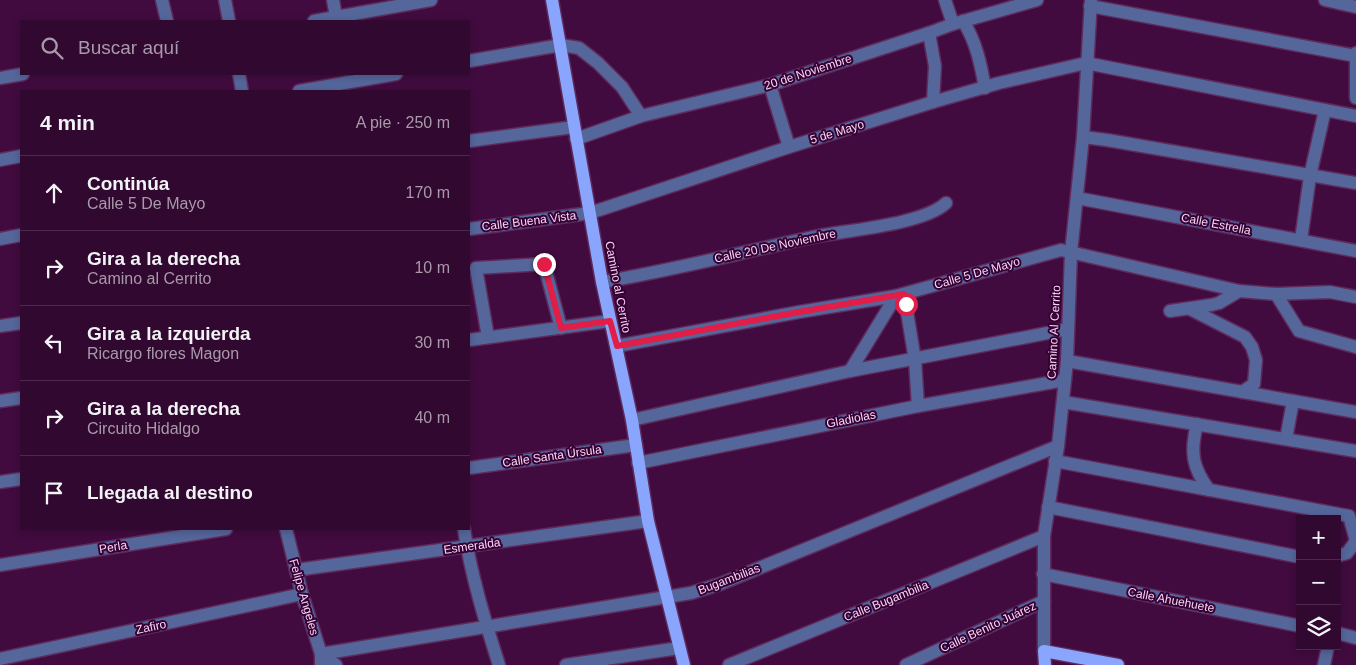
<!DOCTYPE html>
<html lang="es">
<meta charset="utf-8">
<style>
:root{--surface:#31082f;--page:#391137;--text:#f1f3f6;--muted:#a89aaa;--line:#4c294b}
body{margin:0;font-family:Arial,sans-serif;background:var(--page);color:var(--text)}
.controls{position:absolute;right:15px;bottom:15px;display:grid;overflow:hidden;border-radius:0px;box-shadow:0 2px 8px #0003}
.controls button{width:45px;height:45px;display:grid;place-items:center;padding:0;border:0;border-bottom:1px solid var(--line);background:var(--surface);color:var(--text);font:25px sans-serif}
.stop{position:absolute;width:15px;height:15px;margin:-11px;border:4px solid #e11d48;border-radius:50%;background:#fff}
.stop.end{background:#e11d48;border-color:#fff;box-shadow:0 1px 5px #0008}
.list{margin:0;padding:0;list-style:none}
h2{display:flex;justify-content:space-between;align-items:center;height:65px;margin:0;padding:0 20px;font-size:21px}
h2 small{font-size:16px;font-weight:400;color:var(--muted)}
.list li{display:grid;grid-template-columns:32px 1fr auto;gap:15px;align-items:center;box-sizing:border-box;height:75px;padding:0 20px;border-top:1px solid var(--line)}
.list b{display:block;font-size:19px;white-space:nowrap}
.list p{margin:0;font-size:16px;white-space:nowrap;color:var(--muted)}
.list em{font-size:16px;font-style:normal;color:var(--muted)}
.icon{flex:none;width:28px;height:28px;fill:none;stroke:currentColor;stroke-width:2;stroke-linecap:round;stroke-linejoin:round}
.map{position:relative;flex:none;width:1356px;height:665px;overflow:hidden}
.search{position:absolute;background:var(--surface);box-shadow:0 2px 8px #0003;left:20px;top:20px;width:450px;height:55px;display:flex;align-items:center;gap:12px;box-sizing:border-box;padding:0 18px;border-radius:0px;color:var(--muted);font-size:19px}
.panel{position:absolute;background:var(--surface);box-shadow:0 2px 8px #0003;left:20px;top:90px;width:450px;height:440px;border-radius:0px}
.map>svg:first-child{display:block}
.lines{fill:none;stroke-linecap:round;stroke-linejoin:round}
.minor-casing{stroke:#5e2b5c;stroke-width:15}
.major-casing{stroke:#5e2b5c;stroke-width:15}
.minor{stroke:#55669b;stroke-width:12}
.major{stroke:#8aa5fd;stroke-width:12}
.route{stroke:#e11d48;stroke-width:6}
.labels{text-anchor:middle;stroke-width:4;stroke-linejoin:round;paint-order:stroke}
.street-label{font-size:12px;fill:#f7d6f3;stroke:#360034}
</style>
<div class="map">
<svg width="1356" height="665" viewBox="0 0 1356 665">
<rect width="100%" height="100%" fill="#410b3f"/>
<g class="lines">
<defs>
<g id="minor">
<path d="M162,0L167,21"/>
<path d="M225,0L229,21"/>
<path d="M333,0L336,17"/>
<path d="M945,0L953,24"/>
<path d="M1325,0L1356,7"/>
<path d="M1090,6L1356,56"/>
<path d="M314,21L431,0"/>
<path d="M963,21C976,41 981,65 985,88"/>
<path d="M929,33L935,66L933,102"/>
<path d="M1356,53V98"/>
<path d="M469,61L561,45L579,48L598,63L622,87L641,116"/>
<path d="M239,74L242,91"/>
<path d="M0,78L23,74"/>
<path d="M770,85L789,147"/>
<path d="M299,91L396,74"/>
<path d="M1083,137L1107,140L1356,183"/>
<path d="M576,139L641,116L770,85L929,33L953,24L1037,0"/>
<path d="M469,141L574,127"/>
<path d="M0,160L21,156"/>
<path d="M1077,198L1356,251"/>
<path d="M469,229L590,213L789,147L933,102L999,83L1086,63L1356,116"/>
<path d="M0,239L21,235"/>
<path d="M1301,240L1310,176L1325,110"/>
<path d="M602,282C675,270 746,251 818,236C850,230 924,224 946,203"/>
<path d="M904,294L915,360L918,406"/>
<path d="M1276,294L1299,331L1356,347"/>
<path d="M1190,309L1245,337L1252,347L1256,360L1254,384L1242,392"/>
<path d="M1170,311L1211,305L1219,303L1239,291"/>
<path d="M0,326L21,323"/>
<path d="M488,337L476,268L544,264L561,328"/>
<path d="M469,340L610,321"/>
<path d="M617,346L799,312L896,296L1061,250L1239,291L1276,294L1330,292L1356,297"/>
<path d="M1067,361L1356,412"/>
<path d="M850,371L896,296"/>
<path d="M0,401L21,398"/>
<path d="M1063,402L1356,451"/>
<path d="M632,420L850,371L1068,329"/>
<path d="M1197,424C1190,452 1192,467 1209,490"/>
<path d="M1286,439L1293,401"/>
<path d="M1055,461L1349,516L1356,541"/>
<path d="M638,463L918,406L1065,380"/>
<path d="M469,468L636,445"/>
<path d="M0,482L21,479"/>
<path d="M1048,507L1300,557"/>
<path d="M286,529L302,594L321,654V665"/>
<path d="M464,529C471,575 485,621 499,665"/>
<path d="M1337,556L1347,553L1356,541"/>
<path d="M0,565L226,529"/>
<path d="M296,570L648,521"/>
<path d="M1043,574L1300,626"/>
<path d="M1337,633L1356,638"/>
<path d="M1044,651V536L1058,446L1067,361L1071,253L1083,137L1091,0"/>
<path d="M321,654L691,593L720,584L1058,446"/>
<path d="M321,654L336,665"/>
<path d="M0,659L302,594"/>
<path d="M566,665L679,648"/>
<path d="M729,665L1044,536"/>
<path d="M906,665L1044,601"/>
<path d="M1324,665L1328,646"/>
</g>
<g id="major">
<path d="M552,0L602,282L632,420L648,521L684,665"/>
<path d="M1045,665L1044,651L1118,665"/>
</g>
</defs>
<!-- minor casing -->
<use href="#minor" class="minor-casing"/>
<!-- major casing -->
<use href="#major" class="major-casing"/>
<!-- minor -->
<use href="#minor" class="minor"/>
<!-- major -->
<use href="#major" class="major"/>
</g>
<g class="lines">
<!-- route -->
<path class="route" d="M544,264L561,328L610,321L617,346L799,312L904,294L906,304"/>
</g>
<g class="labels">
<!-- street labels -->
<g class="street-label">
<text transform="translate(808 72) rotate(-18)" y="4">20 de Noviembre</text>
<text transform="translate(837 132) rotate(-17)" y="4">5 de Mayo</text>
<text transform="translate(529 221) rotate(-7)" y="4">Calle Buena Vista</text>
<text transform="translate(1216 224) rotate(11)" y="4">Calle Estrella</text>
<text transform="translate(775 246) rotate(-12)" y="4">Calle 20 De Noviembre</text>
<text transform="translate(977 273) rotate(-16)" y="4">Calle 5 De Mayo</text>
<text transform="translate(618 287) rotate(79)" y="4">Camino al Cerrito</text>
<text transform="translate(1054 332) rotate(-87)" y="4">Camino Al Cerrito</text>
<text transform="translate(851 419) rotate(-11)" y="4">Gladiolas</text>
<text transform="translate(552 456) rotate(-8)" y="4">Calle Santa Úrsula</text>
<text transform="translate(472 546) rotate(-8)" y="4">Esmeralda</text>
<text transform="translate(113 547) rotate(-9)" y="4">Perla</text>
<text transform="translate(729 579) rotate(-21)" y="4">Bugambilias</text>
<text transform="translate(304 597) rotate(74)" y="4">Felipe Angeles</text>
<text transform="translate(1171 600) rotate(11)" y="4">Calle Ahuehuete</text>
<text transform="translate(886 601) rotate(-22)" y="4">Calle Bugambilia</text>
<text transform="translate(151 627) rotate(-12)" y="4">Zafiro</text>
<text transform="translate(988 627) rotate(-25)" y="4">Calle Benito Juárez</text>
</g>
</g>
</svg>
<div class="controls">
<button>+</button>
<button>−</button>
<button><svg class="icon" aria-label="layers" viewBox="0 0 24 24"><path d="M12 4l9 5-9 5-9-5zM3 14l9 5 9-5"/></svg></button>
</div>
<div class="stop" style="left:906px;top:304px"></div>
<div class="stop end" style="left:544px;top:264px"></div>
<div class="search"><svg class="icon" aria-label="search" viewBox="0 0 24 24"><circle cx="10" cy="10" r="6"/><path d="M15 15l6 6"/></svg>Buscar aquí</div>
<section class="panel">
<h2>4 min<small>A pie · 250 m</small></h2>
<ul class="list">
<li><svg class="icon" aria-label="ahead" viewBox="0 0 24 24"><path d="M12 20V5M6 11l6-6 6 6"/></svg><div><b>Continúa</b><p>Calle 5 De Mayo</p></div><em>170 m</em></li>
<li><svg class="icon" aria-label="right" viewBox="0 0 24 24"><path d="M7 20v-9h11M14 6l5 5-5 5"/></svg><div><b>Gira a la derecha</b><p>Camino al Cerrito</p></div><em>10 m</em></li>
<li><svg class="icon" aria-label="left" viewBox="0 0 24 24"><path d="M17 20v-9H6M10 6l-5 5 5 5"/></svg><div><b>Gira a la izquierda</b><p>Ricargo flores Magon</p></div><em>30 m</em></li>
<li><svg class="icon" aria-label="right" viewBox="0 0 24 24"><path d="M7 20v-9h11M14 6l5 5-5 5"/></svg><div><b>Gira a la derecha</b><p>Circuito Hidalgo</p></div><em>40 m</em></li>
<li><svg class="icon" aria-label="arrive" viewBox="0 0 24 24"><path d="M6 21V4h12l-3 4 3 4H6"/></svg><div><b>Llegada al destino</b></div></li>
</ul>
</section>
</div>
